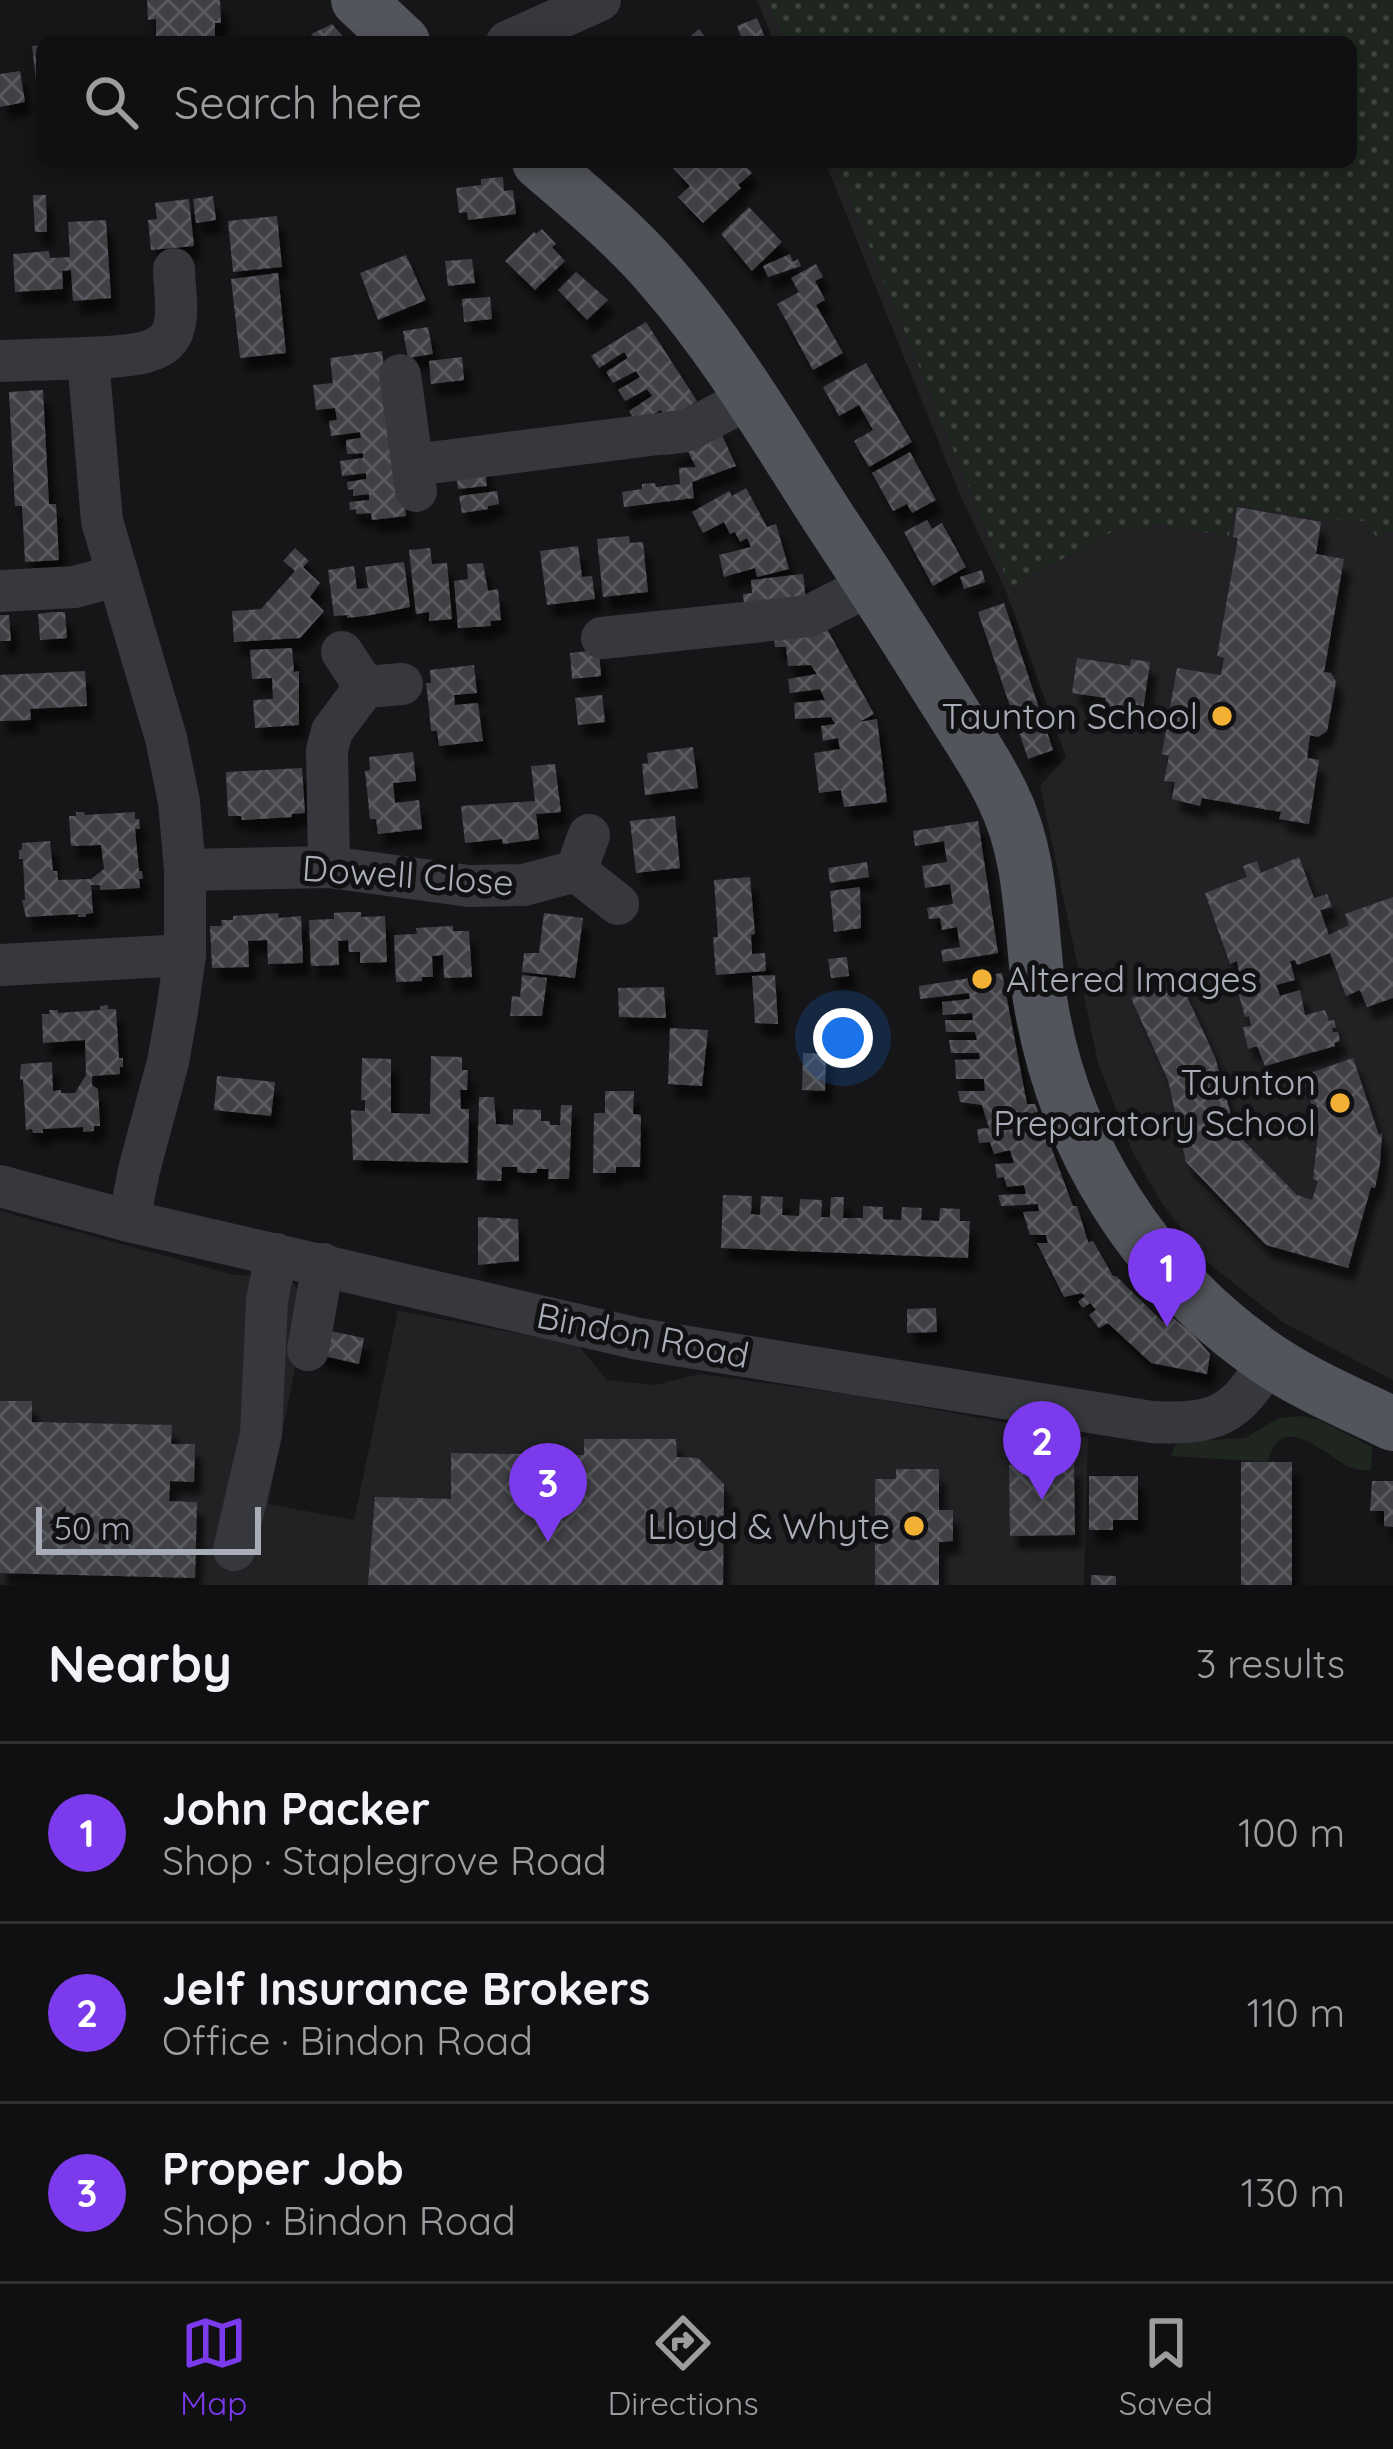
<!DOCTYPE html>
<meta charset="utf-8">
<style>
:root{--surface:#101012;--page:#1e1e20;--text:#f1f3f6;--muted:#9c9d9f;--line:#303032;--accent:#7c3aed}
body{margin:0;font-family:Quicksand,sans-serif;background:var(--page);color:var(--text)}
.scale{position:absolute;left:36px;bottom:30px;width:225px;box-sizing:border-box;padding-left:12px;border:6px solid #a8adb8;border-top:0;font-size:33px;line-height:42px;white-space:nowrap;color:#a8adb8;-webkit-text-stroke:9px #111113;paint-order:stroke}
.you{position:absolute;left:843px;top:1038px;width:42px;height:42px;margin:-30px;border:9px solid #fff;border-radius:50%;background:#1a73e8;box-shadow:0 0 0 18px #1a73e833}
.badge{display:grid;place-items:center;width:78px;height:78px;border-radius:50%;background:var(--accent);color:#fff;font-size:39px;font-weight:700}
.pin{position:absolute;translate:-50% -99px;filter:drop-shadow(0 3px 6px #0008)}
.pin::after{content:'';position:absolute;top:63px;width:42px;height:36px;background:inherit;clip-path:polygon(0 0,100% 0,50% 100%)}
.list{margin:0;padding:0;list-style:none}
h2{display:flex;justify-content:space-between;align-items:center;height:156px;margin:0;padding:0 48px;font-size:51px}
h2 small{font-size:39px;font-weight:400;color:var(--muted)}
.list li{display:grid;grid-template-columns:78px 1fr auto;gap:36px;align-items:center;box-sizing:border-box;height:180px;padding:0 48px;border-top:3px solid var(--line)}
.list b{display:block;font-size:45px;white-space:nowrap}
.list p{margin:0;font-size:39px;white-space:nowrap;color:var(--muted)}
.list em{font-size:39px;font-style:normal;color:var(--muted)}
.icon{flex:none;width:66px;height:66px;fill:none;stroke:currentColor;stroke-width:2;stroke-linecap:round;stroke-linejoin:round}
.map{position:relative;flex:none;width:1393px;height:1585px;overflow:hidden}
.search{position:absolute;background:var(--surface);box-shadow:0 6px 18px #0003;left:36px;right:36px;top:36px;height:132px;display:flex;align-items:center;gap:30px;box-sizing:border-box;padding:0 42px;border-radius:18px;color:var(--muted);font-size:45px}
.sheet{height:696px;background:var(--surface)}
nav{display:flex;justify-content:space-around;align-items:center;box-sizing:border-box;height:168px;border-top:3px solid var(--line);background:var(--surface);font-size:33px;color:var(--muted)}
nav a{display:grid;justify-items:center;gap:6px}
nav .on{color:var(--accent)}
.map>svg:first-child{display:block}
.built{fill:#222225}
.grass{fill:#1e261f}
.park{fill:url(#park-dots)}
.building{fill:url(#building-cross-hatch);filter:url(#shadow)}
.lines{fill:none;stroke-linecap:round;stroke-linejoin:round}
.minor{stroke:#37383d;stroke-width:42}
.major{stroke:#53555c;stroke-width:54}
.poi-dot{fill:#f2b134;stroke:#111113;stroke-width:4.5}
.labels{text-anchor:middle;stroke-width:10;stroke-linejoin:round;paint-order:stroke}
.poi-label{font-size:36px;fill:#a8adb8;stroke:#111113;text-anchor:end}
.street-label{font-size:36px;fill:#a8adb8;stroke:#111113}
</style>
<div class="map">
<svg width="1393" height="1585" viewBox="0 0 1393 1585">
<defs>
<pattern id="park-dots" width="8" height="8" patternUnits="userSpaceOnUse" patternTransform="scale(3)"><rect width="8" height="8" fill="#1e261f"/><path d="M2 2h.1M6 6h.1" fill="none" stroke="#3c433d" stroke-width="1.8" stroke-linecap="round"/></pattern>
<pattern id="building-cross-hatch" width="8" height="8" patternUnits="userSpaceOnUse" patternTransform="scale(3)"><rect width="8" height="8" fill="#404145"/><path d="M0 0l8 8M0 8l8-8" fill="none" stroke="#595a5e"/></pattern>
<filter id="shadow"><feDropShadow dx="7" dy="13" stdDeviation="3" flood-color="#0009"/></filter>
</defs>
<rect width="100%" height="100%" fill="#161618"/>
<!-- built -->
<g class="built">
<path d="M757,0H1393V1380L1284,1323L1208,1263L1161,1202L1132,1151L1098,1063L1040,786L1066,757L1006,591L960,495L825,162H1351V42H774Z"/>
<path d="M0,1211L235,1275L290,1277L303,1298L299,1348L268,1504L354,1520L398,1311L577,1344L607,1380L655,1385L700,1374L862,1396L1088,1438L1084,1585H0Z"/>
</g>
<!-- grass -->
<path class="grass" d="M1302,1416L1319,1420L1372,1447L1371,1471C1365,1470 1358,1470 1352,1468C1329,1459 1280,1406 1268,1462L1171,1456L1176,1444L1188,1441L1245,1438L1279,1418Z"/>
<!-- park -->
<path class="park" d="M768,0H1393V531L1376,537L1367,521L1323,519L1235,504L1229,536L1151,523L1149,530L1119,528L1010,587L835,162H1351V42H785Z"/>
<!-- building -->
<g class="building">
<path d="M147,0H220L221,23H215V42H156V19L148,20Z"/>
<path d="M757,18L767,42H729L741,37L737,26Z"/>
<path d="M332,24L348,42H319L311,34Z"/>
<path d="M699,29L709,42H691L688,38Z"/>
<path d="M42,45V90H37L32,46Z"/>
<path d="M20,71L25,102L0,107V74Z"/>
<path d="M680,162H742L752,173L738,185L741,188L703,223L678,197L690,186L673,168Z"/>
<path d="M503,177L504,191L513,190L516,214L468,220L467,212L459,213L456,188L481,185V179Z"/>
<path d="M33,195H46L47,232H35Z"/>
<path d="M213,196L216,220L196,223L193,199Z"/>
<path d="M189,199L194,246L151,250L148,220L157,219L155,203Z"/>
<path d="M749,207L782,242L752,271L721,234Z"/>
<path d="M277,216L282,267L233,272L228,221Z"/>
<path d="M106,220L111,298L73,301L71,270L62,271L63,289L15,292L13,254L49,251L50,258L70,257L68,222Z"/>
<path d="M542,229L556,244L552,247L565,261L535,290L505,261L534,232L536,234Z"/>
<path d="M790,254L793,262L798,259L801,266L768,277L763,266Z"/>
<path d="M406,255L426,300L378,320L360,273Z"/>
<path d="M472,259L475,283L448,286L445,261Z"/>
<path d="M816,264L823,277L815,281L825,300L816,305L843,353L813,370L777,304L799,292L791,278Z"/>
<path d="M576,272L608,300L587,320L558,290Z"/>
<path d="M278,273L286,353L240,358L231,279Z"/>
<path d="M490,297L492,319L464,322L462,299Z"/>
<path d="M646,322L697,401L667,420L661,410L637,423L629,411L652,396L647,389L625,401L618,390L640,377L636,371L613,383L606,372L628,358L624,352L599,368L591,356Z"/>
<path d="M428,327L433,354L408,358L403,331Z"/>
<path d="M382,351L384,368L387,367L406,516L372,520L371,513L356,514V509L350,510L349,502L369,500V494L353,496V489L348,490L347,482L366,479V473L342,476L340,461L363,458V453L347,454L346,440L361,438L360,432L331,436L329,421L337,420L335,408L316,410L313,385L333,383L330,358Z"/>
<path d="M462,357L464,380L431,384L429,361Z"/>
<path d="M866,363L912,442L869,467L854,441L873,430L859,405L839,416L823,387Z"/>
<path d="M43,390L49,504H56L59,560L25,562L22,506H15L9,392Z"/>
<path d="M717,424L736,466L692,482L694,498L624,507L622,492L642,489V484L655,483L656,487L680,484L679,468L696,467L688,452L662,455Z"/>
<path d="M910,452L936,500L912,513L907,504L893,511L872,473Z"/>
<path d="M484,461L487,486L458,489L455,465Z"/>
<path d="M746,488L767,527L776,524L789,569L757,577L755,568L724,577L719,555L751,547L747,538L740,542L735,532L730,534L724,522L703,533L692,512L729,491L732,496Z"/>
<path d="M497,491L499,504L488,506V509L462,513L459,496Z"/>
<path d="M1237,507L1321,522L1316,554L1344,559L1324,672L1331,673L1336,682L1327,731L1318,737L1310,735L1307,758L1319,760L1309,824L1279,819L1281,812L1202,798L1200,806L1172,799L1175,782L1164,781L1169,756L1162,754L1177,668L1221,675L1224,658L1217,656L1238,538L1233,537Z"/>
<path d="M927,520L932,529L942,523L966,567L933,586L904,532Z"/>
<path d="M629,536L630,543L643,542L648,592L603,597L597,539Z"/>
<path d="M578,546L582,577L592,576L595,599L547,605L540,551Z"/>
<path d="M295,548L309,561L303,567L320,583L310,597L324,611L300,638L234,642L232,611L261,609L295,571L283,561Z"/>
<path d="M430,548L432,564L447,563L452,619L429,621V612L416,614L409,550Z"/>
<path d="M404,562L410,607L371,615L347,618V615L334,616L328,570L354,566L357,589L368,588L365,567Z"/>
<path d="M483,563L488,591L498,589L501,620L490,621L491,626L458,628L454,581L468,579L467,564Z"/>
<path d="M982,570L985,582L964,589L960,577Z"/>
<path d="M803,574L807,609L745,615L743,594L752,593L751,580Z"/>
<path d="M1004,603L1053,750L1028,759L978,612Z"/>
<path d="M52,612H65L67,638L40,640L38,614Z"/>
<path d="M0,615H9L11,641H0Z"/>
<path d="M821,618L874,714L859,722L877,719L887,802L844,807L841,790L819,793L814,753L840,749L838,738L823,741L821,726L835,724L831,717L795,719L794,703L825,700L820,689L790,693L788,679L817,674L811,665L788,666L786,647H775L774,634Z"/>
<path d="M292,648L294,672L299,671V725L255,728L253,700L273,699L272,678L252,679L250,650Z"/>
<path d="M599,650L601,676L572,679L570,653Z"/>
<path d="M1077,658L1130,666L1131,659L1150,662L1142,717L1103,711L1106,698L1072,693Z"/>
<path d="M474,665L477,693L454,695L455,705L478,703L483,741L439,746L437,731H431L429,708L426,683H431L430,670Z"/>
<path d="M85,671L87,706L30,709L31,720L0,721V675Z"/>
<path d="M602,695L605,722L578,725L575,698Z"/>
<path d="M693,747L698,788L645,795L642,764L648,763L647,753Z"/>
<path d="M413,752L416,781L393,783L395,803L419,800L422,829L378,834L376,819H370L365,771L370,770L369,757Z"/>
<path d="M555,764L561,812L536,814L539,839L503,844L502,839L465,843L461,806L535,801L531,766Z"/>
<path d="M302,768L305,813L292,814V817L242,820L241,816H228L226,772Z"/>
<path d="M76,812H84L85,815L135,812V819H139L140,829H135L139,871H142L143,879H139L140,888L100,890V885H91L93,913L86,914V917H78V914L26,917L22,900H25L23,859H19V850L22,849V843L50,841L53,871H57L58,880L91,879L104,869L101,845L71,846L69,816H76Z"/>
<path d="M675,816L680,868L636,873L630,821Z"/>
<path d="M978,821L998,953L943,962L941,950L960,947L957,927L942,930L940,918L929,919L927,908L953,904L950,884L925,888L922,866L947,862L944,841L915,846L913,831Z"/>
<path d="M1299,857L1314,898L1327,894L1332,907L1320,910L1329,935L1349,925L1345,914L1393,897V998L1367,1007L1360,990L1346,996L1330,953L1297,965L1295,960L1290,961L1295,980L1276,985L1280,996L1300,990L1305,1015L1325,1010L1329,1021L1334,1020L1336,1028H1332L1333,1032H1338L1340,1041L1334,1043L1335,1046L1265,1066L1257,1046L1248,1049L1243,1027L1251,1026L1249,1016L1245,1017L1237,988H1242L1237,961L1230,964L1205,893L1247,877L1243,866L1257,861L1261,873Z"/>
<path d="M867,862L869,877L830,883L828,868Z"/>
<path d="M750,877L755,934L751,935L752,954L765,953L766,971L716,975L713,937H718L714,880Z"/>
<path d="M860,887L861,928L834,932L830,891Z"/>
<path d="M347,912H361V917L385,916L387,962L360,963V952H349L348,940L338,941L339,965L311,966L309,920L334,919V913Z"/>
<path d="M278,913L279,918L301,916L303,963L268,964L267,940L248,941L249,967L212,968L210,926H222L221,920H233V916Z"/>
<path d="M544,913L583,918L575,978L522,972L524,953H539Z"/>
<path d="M453,926V931H469L472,977L444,978L443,955L432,956L433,977H422V981L396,982L394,935L417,934L416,928Z"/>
<path d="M847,957L849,976L831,978L828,959Z"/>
<path d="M1002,973L1027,1104H1035L1073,1206H1077L1088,1242L1093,1241L1113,1276H1116L1163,1322L1173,1318L1192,1333L1210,1354L1207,1374L1151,1363L1108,1323L1099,1328L1089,1315L1096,1310L1090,1303L1083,1308L1078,1302L1085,1296L1082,1293L1064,1297L1037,1243H1048L1046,1235H1030L1023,1212L1039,1211L1038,1204L1001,1206L998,1195L1026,1194L1024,1185L1007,1187L1004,1177L997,1178L995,1164L1014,1163L1010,1150L994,1154L990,1142L979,1143L977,1129L989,1128L982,1105L960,1102L958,1091H985L984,1079H956L955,1060L980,1059L979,1053H951L949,1040H977L975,1032H946L945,1020H973L972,1013L943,1015L942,1002L970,999L969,993L920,999L919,986Z"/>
<path d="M522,975L547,978L542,1016H510L512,996L520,997Z"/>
<path d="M775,975L778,1024L755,1023L752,976Z"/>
<path d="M1178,977L1215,1057L1236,1133L1297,1195L1312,1200L1318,1181L1313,1179L1319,1126L1302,1076L1353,1058L1379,1135L1382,1133L1380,1163L1375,1188L1371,1187L1348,1268L1266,1245L1186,1162L1168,1080L1131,998Z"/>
<path d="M664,987L666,1018L619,1017L618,988Z"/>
<path d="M108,1005V1009H116L119,1058H123V1067H120V1074L92,1076V1085L98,1089L100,1126H94V1131L83,1132V1127L43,1129V1133H33L32,1129L26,1130L23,1079L20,1080L21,1064L52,1062L53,1091L61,1090V1093H75L86,1075L85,1040L43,1043L42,1014H50L49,1010H58V1013L100,1010V1006Z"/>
<path d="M670,1028L708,1030L702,1086L668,1084Z"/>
<path d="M803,1053L826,1054L825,1091L802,1090Z"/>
<path d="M431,1056L462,1057V1070H468L467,1090H460L461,1109H469L468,1163L353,1160L351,1110L365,1111V1100H361L362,1058L391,1059V1113L430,1114Z"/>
<path d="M217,1076L275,1082L271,1116L214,1110Z"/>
<path d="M605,1091H634L633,1114L641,1115L640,1167H616V1173H593L594,1113H605Z"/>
<path d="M479,1097H494L496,1124L513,1125V1109L541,1110V1121H550V1125H560L561,1105H572L569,1179H548L549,1169H537V1173H526L517,1172V1167H502L501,1181L477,1180Z"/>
<path d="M723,1195L752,1196L751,1214L760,1215L761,1196L783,1197L782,1215L799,1216L800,1199L822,1200L821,1217H830L831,1197H844L843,1218H863V1206L883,1207V1219L901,1220L902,1207L922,1208L921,1220L939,1221L940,1208L960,1209V1221H970L968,1258L721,1248Z"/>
<path d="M478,1217L518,1219L519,1261L478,1265Z"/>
<path d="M936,1308L937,1332L907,1333V1309Z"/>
<path d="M321,1329L364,1338L359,1364L315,1354Z"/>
<path d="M0,1401H32V1422L172,1425L171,1444H195L194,1482L170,1481L169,1501L197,1502L195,1578L0,1573Z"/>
<path d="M584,1439H676L677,1457L698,1458L724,1484L723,1585H368L375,1497L451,1499V1453L584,1455Z"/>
<rect x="1241" y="1462" width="51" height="123"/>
<path d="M1074,1464L1075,1535L1010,1536L1009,1465Z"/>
<path d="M896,1469H939V1510H953V1541L939,1542V1585H875V1479H896Z"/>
<path d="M1089,1476H1138V1520H1113V1530H1089Z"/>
<path d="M1372,1481H1393V1527L1384,1526V1511H1370Z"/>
<path d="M1091,1575L1116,1576V1585H1091Z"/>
</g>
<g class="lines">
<!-- minor -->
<g class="minor">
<path d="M507,42L600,0"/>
<path d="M88,358C114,356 167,359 174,327C179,309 174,287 174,269"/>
<path d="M0,361L88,358L102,521L166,738L179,802L185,870V955L177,1011L168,1062L139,1170L129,1221"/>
<path d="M400,375L416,491"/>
<path d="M414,465L689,430L751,397"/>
<path d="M0,591L75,587L118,575"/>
<path d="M602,638L809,616L872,584"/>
<path d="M342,652L365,687"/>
<path d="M329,867L327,750L332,731L365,687L402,684"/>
<path d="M185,870L329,867L469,886L524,885L576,871"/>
<path d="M576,871L618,904"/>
<path d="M576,871L589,835"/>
<path d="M0,965L185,955"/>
<path d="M0,1186L129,1221L639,1339L1152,1422C1215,1425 1237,1416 1268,1360"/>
<path d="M308,1350L323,1264"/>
<path d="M234,1550L261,1434L267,1301L276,1254"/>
</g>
<!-- major -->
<g class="major">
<path d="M358,0L403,42"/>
<path d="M539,162C582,199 627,236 664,280C732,358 782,448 839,534C877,591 914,650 951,709C968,737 988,765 1002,795C1034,858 1030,931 1040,999C1063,1144 1144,1273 1265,1357C1302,1383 1352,1404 1393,1424"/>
</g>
</g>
<!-- markers -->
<g class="poi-dot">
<circle cx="1222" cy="716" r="12"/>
<circle cx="982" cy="979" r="12"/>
<circle cx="1340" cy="1103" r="12"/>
<circle cx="914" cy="1526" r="12"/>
</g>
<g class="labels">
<!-- poi labels -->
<g class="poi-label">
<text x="1198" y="729">Taunton School</text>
<text x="1006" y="992" text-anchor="start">Altered Images</text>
<text x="1316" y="1095">Taunton<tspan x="1316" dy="41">Preparatory School</tspan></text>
<text x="890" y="1539">Lloyd &amp; Whyte</text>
</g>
<!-- street labels -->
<g class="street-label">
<text transform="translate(408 875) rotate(4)" y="13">Dowell Close</text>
<text transform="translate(643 1335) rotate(11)" y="13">Bindon Road</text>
</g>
</g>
</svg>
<div class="scale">50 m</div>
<div class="you"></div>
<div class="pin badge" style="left:1167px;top:1327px">1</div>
<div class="pin badge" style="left:1042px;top:1500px">2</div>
<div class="pin badge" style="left:548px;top:1542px">3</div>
<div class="search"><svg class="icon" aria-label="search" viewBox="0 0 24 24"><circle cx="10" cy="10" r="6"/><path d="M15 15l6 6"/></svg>Search here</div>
</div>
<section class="sheet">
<h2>Nearby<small>3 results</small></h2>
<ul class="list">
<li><span class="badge">1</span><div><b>John Packer</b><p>Shop · Staplegrove Road</p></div><em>100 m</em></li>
<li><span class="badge">2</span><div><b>Jelf Insurance Brokers</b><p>Office · Bindon Road</p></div><em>110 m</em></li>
<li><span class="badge">3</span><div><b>Proper Job</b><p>Shop · Bindon Road</p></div><em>130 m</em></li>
</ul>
</section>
<nav>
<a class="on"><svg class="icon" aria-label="map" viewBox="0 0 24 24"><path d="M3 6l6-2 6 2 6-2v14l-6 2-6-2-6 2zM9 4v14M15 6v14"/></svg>Map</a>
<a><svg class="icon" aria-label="directions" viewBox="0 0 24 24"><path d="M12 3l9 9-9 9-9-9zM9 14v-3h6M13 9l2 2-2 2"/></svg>Directions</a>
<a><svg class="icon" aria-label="saved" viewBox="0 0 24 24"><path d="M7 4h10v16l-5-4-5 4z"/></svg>Saved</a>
</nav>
